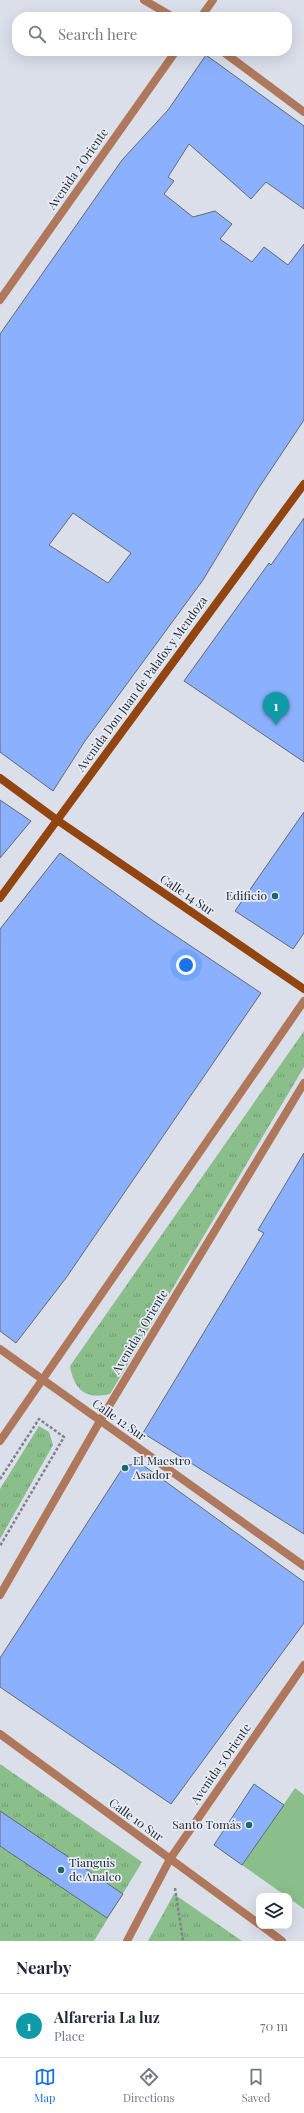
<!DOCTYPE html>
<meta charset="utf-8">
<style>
:root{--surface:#fff;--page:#f6f6f7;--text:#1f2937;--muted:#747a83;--line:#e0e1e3;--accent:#1a73e8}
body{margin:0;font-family:"Playfair Display",serif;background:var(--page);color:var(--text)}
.controls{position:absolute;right:12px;bottom:12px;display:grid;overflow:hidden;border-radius:8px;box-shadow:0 4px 16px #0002}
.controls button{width:36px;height:36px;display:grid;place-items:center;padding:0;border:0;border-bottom:1px solid var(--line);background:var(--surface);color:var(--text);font:20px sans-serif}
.you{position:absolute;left:186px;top:965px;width:14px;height:14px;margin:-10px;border:3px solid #fff;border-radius:50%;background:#1a73e8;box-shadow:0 0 0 6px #1a73e833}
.badge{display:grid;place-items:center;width:26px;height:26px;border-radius:50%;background:var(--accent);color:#fff;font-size:13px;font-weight:700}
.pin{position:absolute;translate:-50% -33px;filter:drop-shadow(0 1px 2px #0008)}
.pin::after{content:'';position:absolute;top:21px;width:14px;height:12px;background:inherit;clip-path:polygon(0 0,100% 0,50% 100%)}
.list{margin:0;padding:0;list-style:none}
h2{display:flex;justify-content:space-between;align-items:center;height:52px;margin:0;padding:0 16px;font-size:17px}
h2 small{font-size:13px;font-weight:400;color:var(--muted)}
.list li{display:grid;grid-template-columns:26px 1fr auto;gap:12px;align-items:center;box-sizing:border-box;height:64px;padding:0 16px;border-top:1px solid var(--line)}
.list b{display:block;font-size:15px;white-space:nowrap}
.list p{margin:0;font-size:13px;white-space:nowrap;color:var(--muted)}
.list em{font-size:13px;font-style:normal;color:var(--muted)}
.icon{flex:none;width:22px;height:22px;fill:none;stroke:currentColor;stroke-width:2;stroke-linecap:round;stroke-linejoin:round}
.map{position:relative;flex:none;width:304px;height:1941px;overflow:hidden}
.search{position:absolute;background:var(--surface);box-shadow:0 4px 16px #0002;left:12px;right:12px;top:12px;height:44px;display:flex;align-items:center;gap:10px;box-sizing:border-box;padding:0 14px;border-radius:16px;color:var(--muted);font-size:15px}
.sheet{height:116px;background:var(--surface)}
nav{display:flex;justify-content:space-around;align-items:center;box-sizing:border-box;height:56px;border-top:1px solid var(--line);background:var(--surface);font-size:11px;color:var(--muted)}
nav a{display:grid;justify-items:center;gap:2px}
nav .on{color:var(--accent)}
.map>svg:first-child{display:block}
.park{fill:url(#park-tufts)}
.garden{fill:#8abe8b}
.building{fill:#8bb1fe;stroke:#656972;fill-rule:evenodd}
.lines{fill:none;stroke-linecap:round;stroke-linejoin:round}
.path{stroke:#80838b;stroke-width:2.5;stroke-dasharray:3 2;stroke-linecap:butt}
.minor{stroke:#af785c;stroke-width:8}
.secondary{stroke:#924411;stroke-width:8}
.poi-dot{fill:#1c6865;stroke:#e7edf7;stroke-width:1.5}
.labels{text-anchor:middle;stroke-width:3.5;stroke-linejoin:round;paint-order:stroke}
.street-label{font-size:12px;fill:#26282c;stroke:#e7edf7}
.poi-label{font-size:12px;fill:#26282c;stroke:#e7edf7;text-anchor:end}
</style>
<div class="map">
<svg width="304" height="1941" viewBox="0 0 304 1941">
<defs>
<pattern id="park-tufts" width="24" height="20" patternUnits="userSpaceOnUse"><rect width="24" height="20" fill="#8abe8b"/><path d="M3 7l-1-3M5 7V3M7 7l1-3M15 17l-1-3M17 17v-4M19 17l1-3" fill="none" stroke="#719a72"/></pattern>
</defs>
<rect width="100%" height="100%" fill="#dadfea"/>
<!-- park -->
<g class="park">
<path d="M304,1031V1067L110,1394C86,1400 74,1390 70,1366Z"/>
<path d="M39,1426L49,1432L53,1445L0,1539V1489Z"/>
<path d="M0,1764L142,1862L94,1941H0Z"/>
<path d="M174,1894L242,1941H148Z"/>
</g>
<!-- garden -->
<path class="garden" d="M295,1788L304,1795V1909L289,1898V1896H286L242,1865Z"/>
<!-- building -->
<g class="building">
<path d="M206,55L304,126V209L266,182L251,199L189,144L168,177L174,181L164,194L193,217L215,211L232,224L220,239L252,262L264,247L288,265L304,244V420L258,489L203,580L85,741L53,791L0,752V334L122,160L168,110ZM73,513L131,553L108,583L49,545Z"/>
<path d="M304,518V762L184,681L269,563L271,565Z"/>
<path d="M0,800L31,821L0,858Z"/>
<path d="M304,812V933L293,949L235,911Z"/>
<path d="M60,853L152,920L261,993L66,1278L16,1343L0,1331V929Z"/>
<path d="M304,1153V1534L143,1433L264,1233L258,1230Z"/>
<path d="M140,1463L304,1582V1623L171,1804L0,1687V1658L124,1466Z"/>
<path d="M254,1784L284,1805L242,1865L214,1845Z"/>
<path d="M0,1811L123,1894L107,1918L0,1846Z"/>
</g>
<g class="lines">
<!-- path -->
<g class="path">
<path d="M0,1479L39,1419L64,1437L0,1546"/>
<path d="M175,1888L183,1941"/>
</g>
<!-- minor -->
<g class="minor">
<path d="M144,0L173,17"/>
<path d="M201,17L213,0"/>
<path d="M222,51L304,112"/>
<path d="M0,300L176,51"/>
<path d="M0,1349L304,1566"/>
<path d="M0,1441L304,1001"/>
<path d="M0,1595L100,1421L304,1083"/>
<path d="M0,1734L259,1924"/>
<path d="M262,1926L282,1941"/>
<path d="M127,1941L170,1859L304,1665"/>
</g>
<!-- secondary -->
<g class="secondary">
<path d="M0,778L57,820L304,989"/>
<path d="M0,898L304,484"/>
</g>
</g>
<!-- markers -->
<g class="poi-dot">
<circle cx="275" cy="896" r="4"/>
<circle cx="125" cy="1468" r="4"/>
<circle cx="249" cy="1825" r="4"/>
<circle cx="61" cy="1870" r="4"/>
</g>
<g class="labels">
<!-- street labels -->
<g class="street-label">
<text transform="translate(78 169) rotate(-55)" y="4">Avenida 2 Oriente</text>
<text transform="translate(142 684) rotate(-54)" y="4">Avenida Don Juan de Palafox y Mendoza</text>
<text transform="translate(187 895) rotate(34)" y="4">Calle 14 Sur</text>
<text transform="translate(140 1332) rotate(-59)" y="4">Avenida 3 Oriente</text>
<text transform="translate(119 1420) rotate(35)" y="4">Calle 12 Sur</text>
<text transform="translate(221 1764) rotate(-55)" y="4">Avenida 5 Oriente</text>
<text transform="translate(136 1820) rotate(36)" y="4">Calle 10 Sur</text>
</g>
<!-- poi labels -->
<g class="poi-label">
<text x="267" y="900">Edificio</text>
<text x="133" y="1465" text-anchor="start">El Maestro<tspan x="133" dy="14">Asador</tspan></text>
<text x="241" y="1829">Santo Tomás</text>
<text x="69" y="1867" text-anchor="start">Tianguis<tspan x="69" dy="14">de Analco</tspan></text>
</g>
</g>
</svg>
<div class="controls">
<button><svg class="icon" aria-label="layers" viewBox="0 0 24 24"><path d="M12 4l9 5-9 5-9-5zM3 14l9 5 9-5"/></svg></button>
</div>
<div class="you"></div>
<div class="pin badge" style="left:276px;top:725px;background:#0f9aa8">1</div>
<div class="search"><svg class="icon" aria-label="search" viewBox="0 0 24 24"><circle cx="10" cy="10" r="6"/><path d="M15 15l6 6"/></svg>Search here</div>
</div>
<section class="sheet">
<h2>Nearby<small></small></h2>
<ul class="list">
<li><span class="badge" style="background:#0f9aa8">1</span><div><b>Alfareria La luz</b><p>Place</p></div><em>70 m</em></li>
</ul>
</section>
<nav>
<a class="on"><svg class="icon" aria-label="map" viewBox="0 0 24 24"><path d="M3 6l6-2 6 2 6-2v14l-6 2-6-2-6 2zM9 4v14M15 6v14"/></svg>Map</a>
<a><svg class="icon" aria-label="directions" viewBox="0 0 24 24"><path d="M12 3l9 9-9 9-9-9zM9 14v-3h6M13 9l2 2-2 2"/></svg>Directions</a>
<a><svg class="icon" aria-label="saved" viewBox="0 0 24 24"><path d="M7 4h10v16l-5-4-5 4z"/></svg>Saved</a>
</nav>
